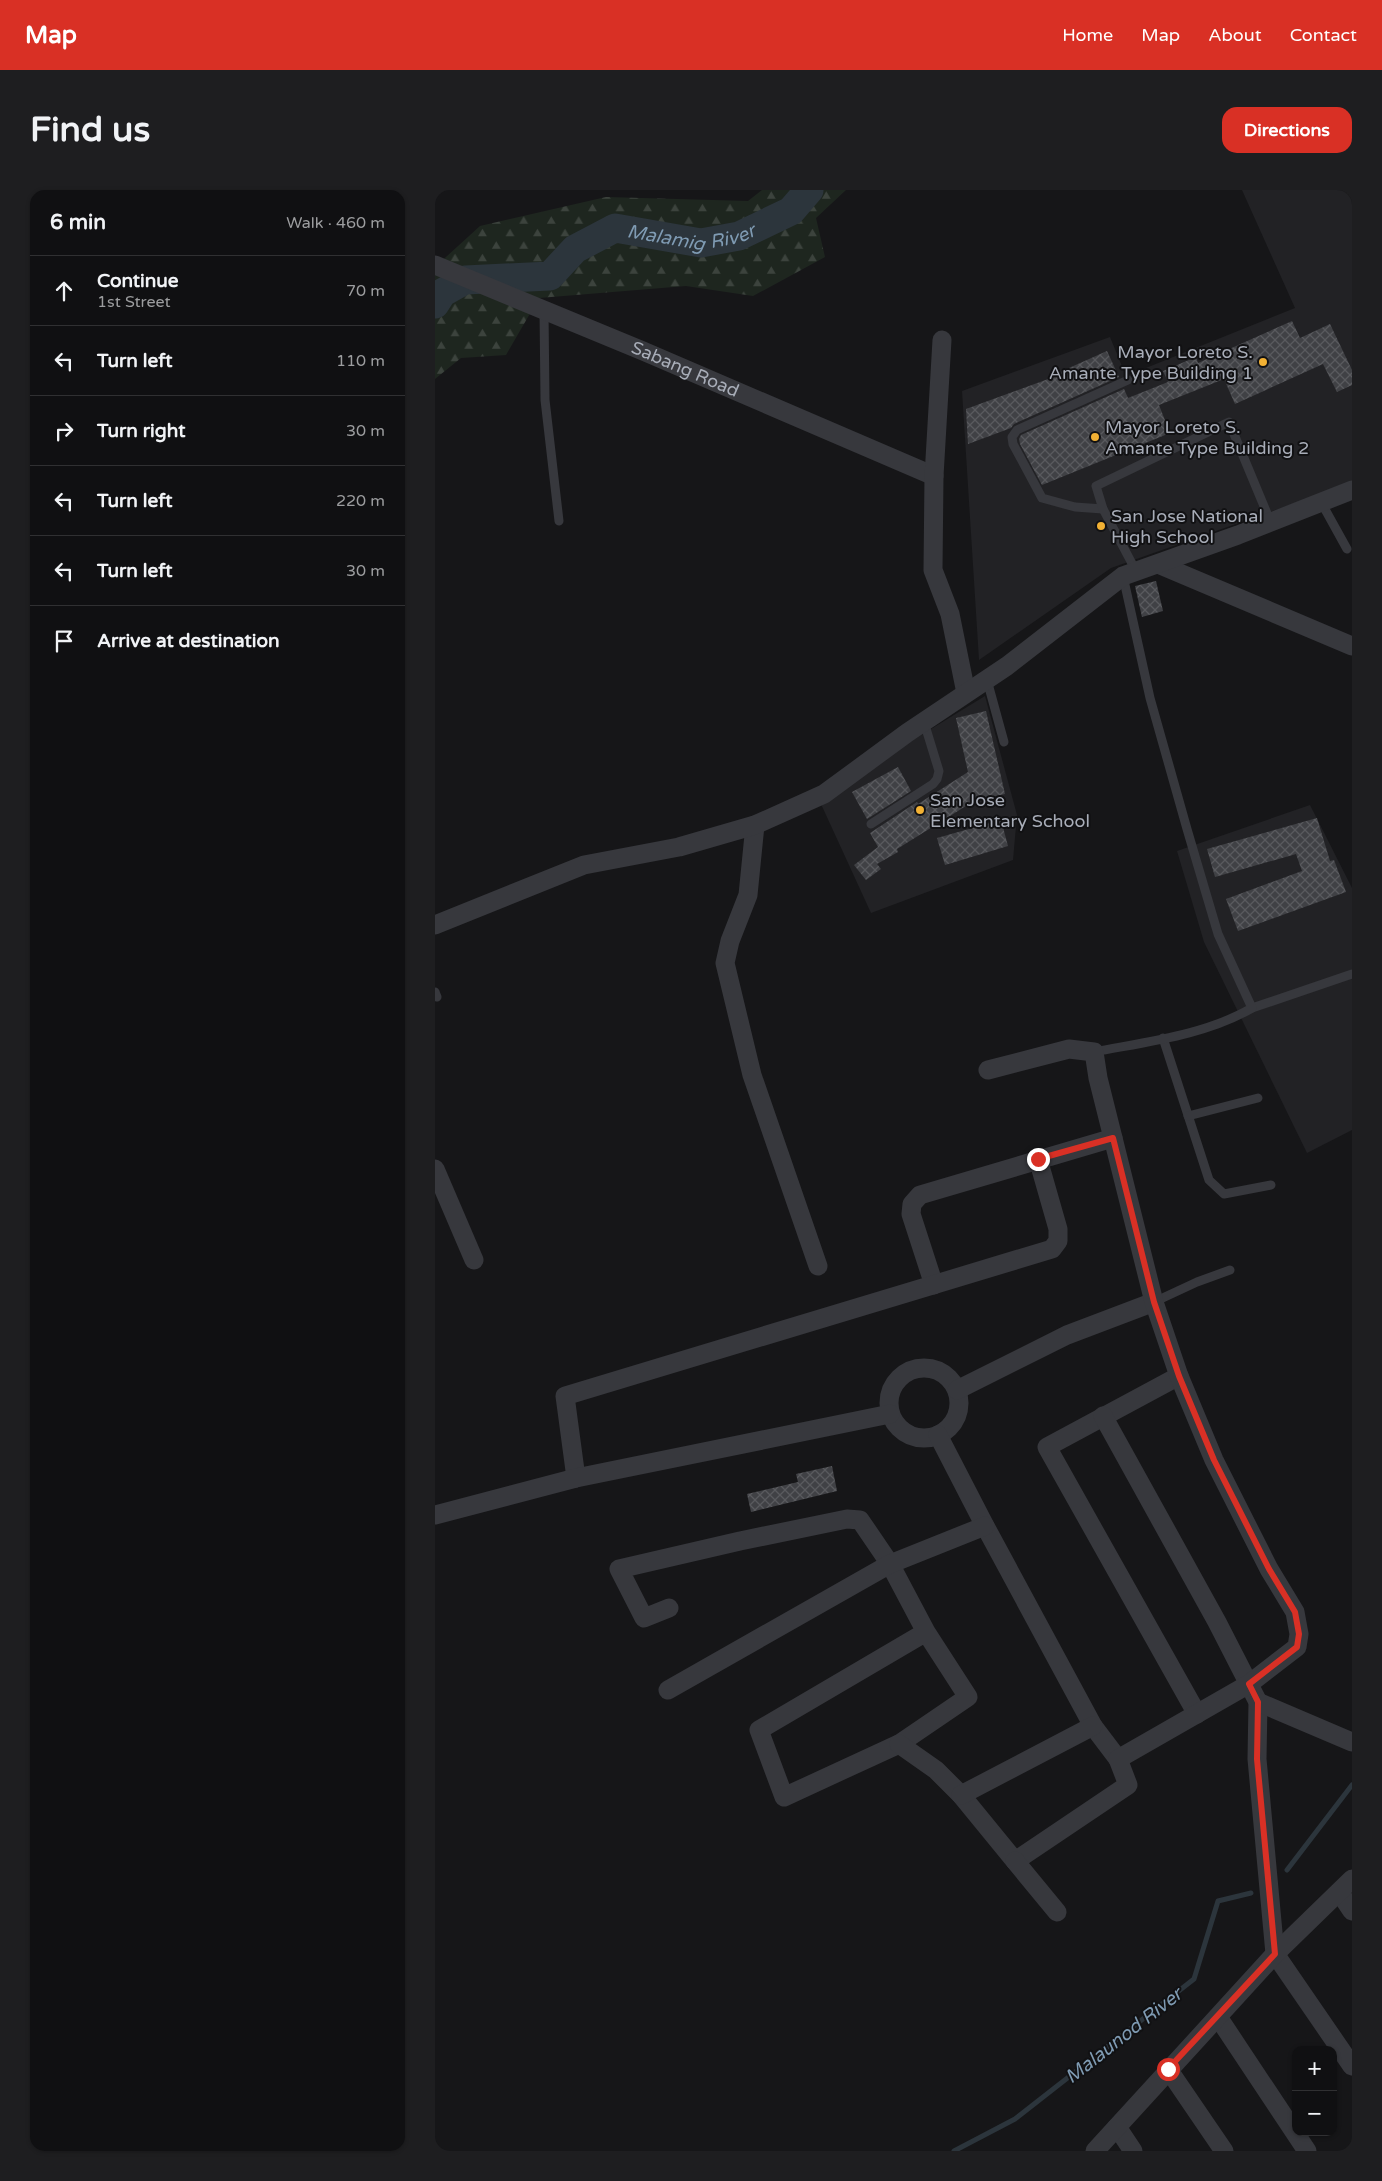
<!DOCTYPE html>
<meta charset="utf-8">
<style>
:root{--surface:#101012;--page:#1e1e20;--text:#f1f3f6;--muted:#9c9d9f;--line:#303032;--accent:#d93025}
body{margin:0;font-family:"Varela Round",sans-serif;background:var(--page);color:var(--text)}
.controls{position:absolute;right:15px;bottom:15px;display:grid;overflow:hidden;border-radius:10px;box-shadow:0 1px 4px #0004}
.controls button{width:45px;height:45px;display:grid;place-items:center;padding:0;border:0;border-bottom:1px solid var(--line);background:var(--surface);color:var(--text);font:25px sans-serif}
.stop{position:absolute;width:15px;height:15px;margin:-11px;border:4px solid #d93025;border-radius:50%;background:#fff}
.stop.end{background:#d93025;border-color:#fff;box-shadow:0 1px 5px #0008}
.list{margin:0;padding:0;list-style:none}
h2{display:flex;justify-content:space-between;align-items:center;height:65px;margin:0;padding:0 20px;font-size:21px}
h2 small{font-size:16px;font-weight:400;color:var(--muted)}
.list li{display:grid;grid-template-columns:32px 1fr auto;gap:15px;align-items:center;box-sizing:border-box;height:70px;padding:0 20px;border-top:1px solid var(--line)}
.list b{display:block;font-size:19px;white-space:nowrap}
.list p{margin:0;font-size:16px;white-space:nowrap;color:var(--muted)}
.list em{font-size:16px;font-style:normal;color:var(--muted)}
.icon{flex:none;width:28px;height:28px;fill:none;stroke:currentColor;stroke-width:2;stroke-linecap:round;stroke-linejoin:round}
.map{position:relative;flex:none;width:917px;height:1961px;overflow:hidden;border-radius:15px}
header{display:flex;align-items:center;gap:30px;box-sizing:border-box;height:70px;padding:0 25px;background:var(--accent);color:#fff}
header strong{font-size:24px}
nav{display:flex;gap:28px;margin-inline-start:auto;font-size:18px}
.intro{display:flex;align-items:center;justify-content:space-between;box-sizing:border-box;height:120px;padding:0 30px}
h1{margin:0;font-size:35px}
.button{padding:12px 22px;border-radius:15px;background:var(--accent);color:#fff;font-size:18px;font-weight:700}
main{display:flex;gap:30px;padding:0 30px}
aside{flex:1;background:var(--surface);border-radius:15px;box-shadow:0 1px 4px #0004}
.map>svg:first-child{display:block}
.built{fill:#222225}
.forest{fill:url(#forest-firs)}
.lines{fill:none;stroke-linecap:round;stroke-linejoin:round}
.stream{stroke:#2c353c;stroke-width:5}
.river{stroke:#2c353c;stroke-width:29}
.building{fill:url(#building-cross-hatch)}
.service{stroke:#37383d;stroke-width:9}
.minor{stroke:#37383d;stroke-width:19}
.route{stroke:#d93025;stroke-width:6}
.poi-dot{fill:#f2b134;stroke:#111113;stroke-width:2}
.labels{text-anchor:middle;stroke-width:4;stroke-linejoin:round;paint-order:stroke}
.poi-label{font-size:18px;fill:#a8adb8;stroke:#111113;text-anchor:start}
.street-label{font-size:18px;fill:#a8adb8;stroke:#111113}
.water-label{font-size:19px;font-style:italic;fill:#7f9bb3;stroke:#111113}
</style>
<header>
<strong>Map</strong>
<nav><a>Home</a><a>Map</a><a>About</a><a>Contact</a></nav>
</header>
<div class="intro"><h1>Find us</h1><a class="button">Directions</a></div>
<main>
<aside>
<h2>6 min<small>Walk · 460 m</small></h2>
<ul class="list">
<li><svg class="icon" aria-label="ahead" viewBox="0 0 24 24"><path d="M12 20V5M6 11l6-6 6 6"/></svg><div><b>Continue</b><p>1st Street</p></div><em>70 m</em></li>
<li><svg class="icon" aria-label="left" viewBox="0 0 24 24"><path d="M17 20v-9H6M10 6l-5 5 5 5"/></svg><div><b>Turn left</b></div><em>110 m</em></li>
<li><svg class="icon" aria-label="right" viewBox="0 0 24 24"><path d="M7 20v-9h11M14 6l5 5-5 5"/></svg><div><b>Turn right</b></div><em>30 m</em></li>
<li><svg class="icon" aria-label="left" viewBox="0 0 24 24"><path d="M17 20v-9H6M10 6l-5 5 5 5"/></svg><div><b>Turn left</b></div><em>220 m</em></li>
<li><svg class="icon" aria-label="left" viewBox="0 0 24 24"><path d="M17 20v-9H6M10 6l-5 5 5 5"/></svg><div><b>Turn left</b></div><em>30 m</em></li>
<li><svg class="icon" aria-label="arrive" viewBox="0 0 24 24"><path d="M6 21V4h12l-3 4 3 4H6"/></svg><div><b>Arrive at destination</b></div></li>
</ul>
</aside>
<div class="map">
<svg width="917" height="1961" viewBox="0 0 917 1961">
<defs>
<pattern id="forest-firs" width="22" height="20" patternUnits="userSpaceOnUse" patternTransform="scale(1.25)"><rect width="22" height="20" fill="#1e261f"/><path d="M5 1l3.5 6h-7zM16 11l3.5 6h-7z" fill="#3c433d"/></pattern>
<pattern id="building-cross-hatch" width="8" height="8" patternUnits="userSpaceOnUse" patternTransform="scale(1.25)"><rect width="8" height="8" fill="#404145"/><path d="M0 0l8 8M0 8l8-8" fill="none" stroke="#595a5e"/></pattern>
</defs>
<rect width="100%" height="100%" fill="#161618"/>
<!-- built -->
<g class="built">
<path d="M807,0H917V293L676,378L544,470L527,201L675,147L691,186L860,118Z"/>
<path d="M550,506L582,625L578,670L436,723L386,614L470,555Z"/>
<path d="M875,615L917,698V940L872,963L769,752L742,661Z"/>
</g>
<!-- forest -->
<path class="forest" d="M327,0H411L381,28L390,67L318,106L251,96L104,108L71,165L26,168L0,189V77L45,36L171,7L313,11Z"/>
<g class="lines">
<!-- stream -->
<g class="stream">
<path d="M852,1680L917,1595"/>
<path d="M519,1961L580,1929L759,1789L783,1711L816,1703"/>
</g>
<!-- river -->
<path class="river" id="s1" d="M0,114L7,103L30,90L115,86L140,59L180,38L266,53L304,46L356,21L374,0"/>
</g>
<!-- building -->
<g class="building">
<path d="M857,131L865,148L895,134L917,180V195L902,202L888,174L800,214L789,189L724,215L735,243L607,295L585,254L584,249L586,245L689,199L693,208L733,192L728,181L761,167L763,173Z"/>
<path d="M672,161L684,187L579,234L576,238L533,254L531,219L616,188V186Z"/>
<path d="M721,391L728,421L707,427L700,396Z"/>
<path d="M551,521L570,604L539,611L462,659L463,662L442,674L446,679L431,690L419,675L443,657L435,643L482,612L483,614L533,582L521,528Z"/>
<path d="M463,577L476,601L432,629L417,602Z"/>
<path d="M882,628L895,671L899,670L911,702L803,741L791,709L867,681L861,664L780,687L772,659Z"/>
<path d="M566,630L573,656L510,675L502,648Z"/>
<path d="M397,1276L402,1301L316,1322L312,1304L363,1292L361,1284Z"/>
</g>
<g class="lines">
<!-- service -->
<g class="service">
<path d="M109,120L110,210L124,331"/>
<path d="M886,312L912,359"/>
<path d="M668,319L640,317L607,308L578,254L577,247L582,240L693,190"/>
<path d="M701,381L668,319L661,296L794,232L836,333"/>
<path d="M552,490L569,552"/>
<path d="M436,634L498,594L502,589L504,581L489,532"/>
<path d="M0,802L2,807"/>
<path d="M817,818L917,784"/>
<path d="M728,848L774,990L789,1004L836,995"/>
<path d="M659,862C710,852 771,845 817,818L783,744L752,639L715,508L688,386"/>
<path d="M753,926L823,908"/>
<path d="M719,1112L762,1092L795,1080"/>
</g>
<!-- minor -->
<g class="minor">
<path id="s2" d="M0,75L208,161L499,286"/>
<path d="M507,150L499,286L498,380L515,424L531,503"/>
<path d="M723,374L917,456"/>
<path d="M320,635L313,705L295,751L290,773L317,885L383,1076"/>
<path d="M0,735L149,675L244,657L320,635L389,604L472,543L572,476L688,386L803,345L917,300"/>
<path d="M0,979L39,1070"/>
<path d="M499,1095L476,1024L477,1014L485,1005L678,948"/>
<circle cx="489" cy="1213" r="35"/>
<path d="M744,1186L612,1257L762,1524"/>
<path d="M522,1200L632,1145L719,1112"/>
<path d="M668,1226L782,1432L823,1512L822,1569L840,1764L917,1876"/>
<path d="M503,1245L550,1336L658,1536L683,1569"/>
<path d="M141,1288L130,1206L617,1059L623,1051V1039L603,969"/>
<path d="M0,1325L141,1288L455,1224"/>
<path d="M234,1418L209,1428L184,1379L305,1351L412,1329L425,1330L455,1374L491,1442L533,1507L464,1554L349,1607L324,1540L491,1442"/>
<path d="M233,1500L455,1374L550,1336"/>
<path d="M823,1512L917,1552"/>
<path d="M464,1554L501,1580L526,1605L580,1671L693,1595L683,1569L814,1494L862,1457L864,1444L860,1422L834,1379L779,1270L744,1186L719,1112L663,888L659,862L634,859L553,880"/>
<path d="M526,1605L658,1536"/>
<path d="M580,1671L622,1722"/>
<path d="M905,1703L917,1721"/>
<path d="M783,1827L872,1961"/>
<path d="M733,1879L789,1961"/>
<path d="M682,1937L698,1961"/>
<path d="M660,1961L840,1764L917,1689"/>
</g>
</g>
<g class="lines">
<!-- route -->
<path class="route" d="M603,969L678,948L719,1112L744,1186L779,1270L834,1379L860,1422L864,1444L862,1457L814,1494L823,1512L822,1569L840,1764L733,1879"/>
</g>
<!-- markers -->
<g class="poi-dot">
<circle cx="828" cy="172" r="5"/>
<circle cx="660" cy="247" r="5"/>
<circle cx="666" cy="336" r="5"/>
<circle cx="485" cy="620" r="5"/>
</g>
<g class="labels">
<!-- poi labels -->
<g class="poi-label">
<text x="818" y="168" text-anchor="end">Mayor Loreto S.<tspan x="818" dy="21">Amante Type Building 1</tspan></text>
<text x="670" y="243">Mayor Loreto S.<tspan x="670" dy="21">Amante Type Building 2</tspan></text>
<text x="676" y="332">San Jose National<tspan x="676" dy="21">High School</tspan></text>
<text x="495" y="616">San Jose<tspan x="495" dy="21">Elementary School</tspan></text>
</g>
<!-- street labels -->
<g class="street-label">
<text dy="6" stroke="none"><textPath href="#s2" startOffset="271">Sabang Road</textPath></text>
</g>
<!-- water labels -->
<g class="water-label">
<text dy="7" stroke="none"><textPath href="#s1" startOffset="284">Malamig River</textPath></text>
<text transform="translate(688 1845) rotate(-38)" y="7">Malaunod River</text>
</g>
</g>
</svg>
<div class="controls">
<button>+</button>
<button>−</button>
</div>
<div class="stop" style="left:733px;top:1879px"></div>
<div class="stop end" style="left:603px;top:969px"></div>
</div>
</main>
